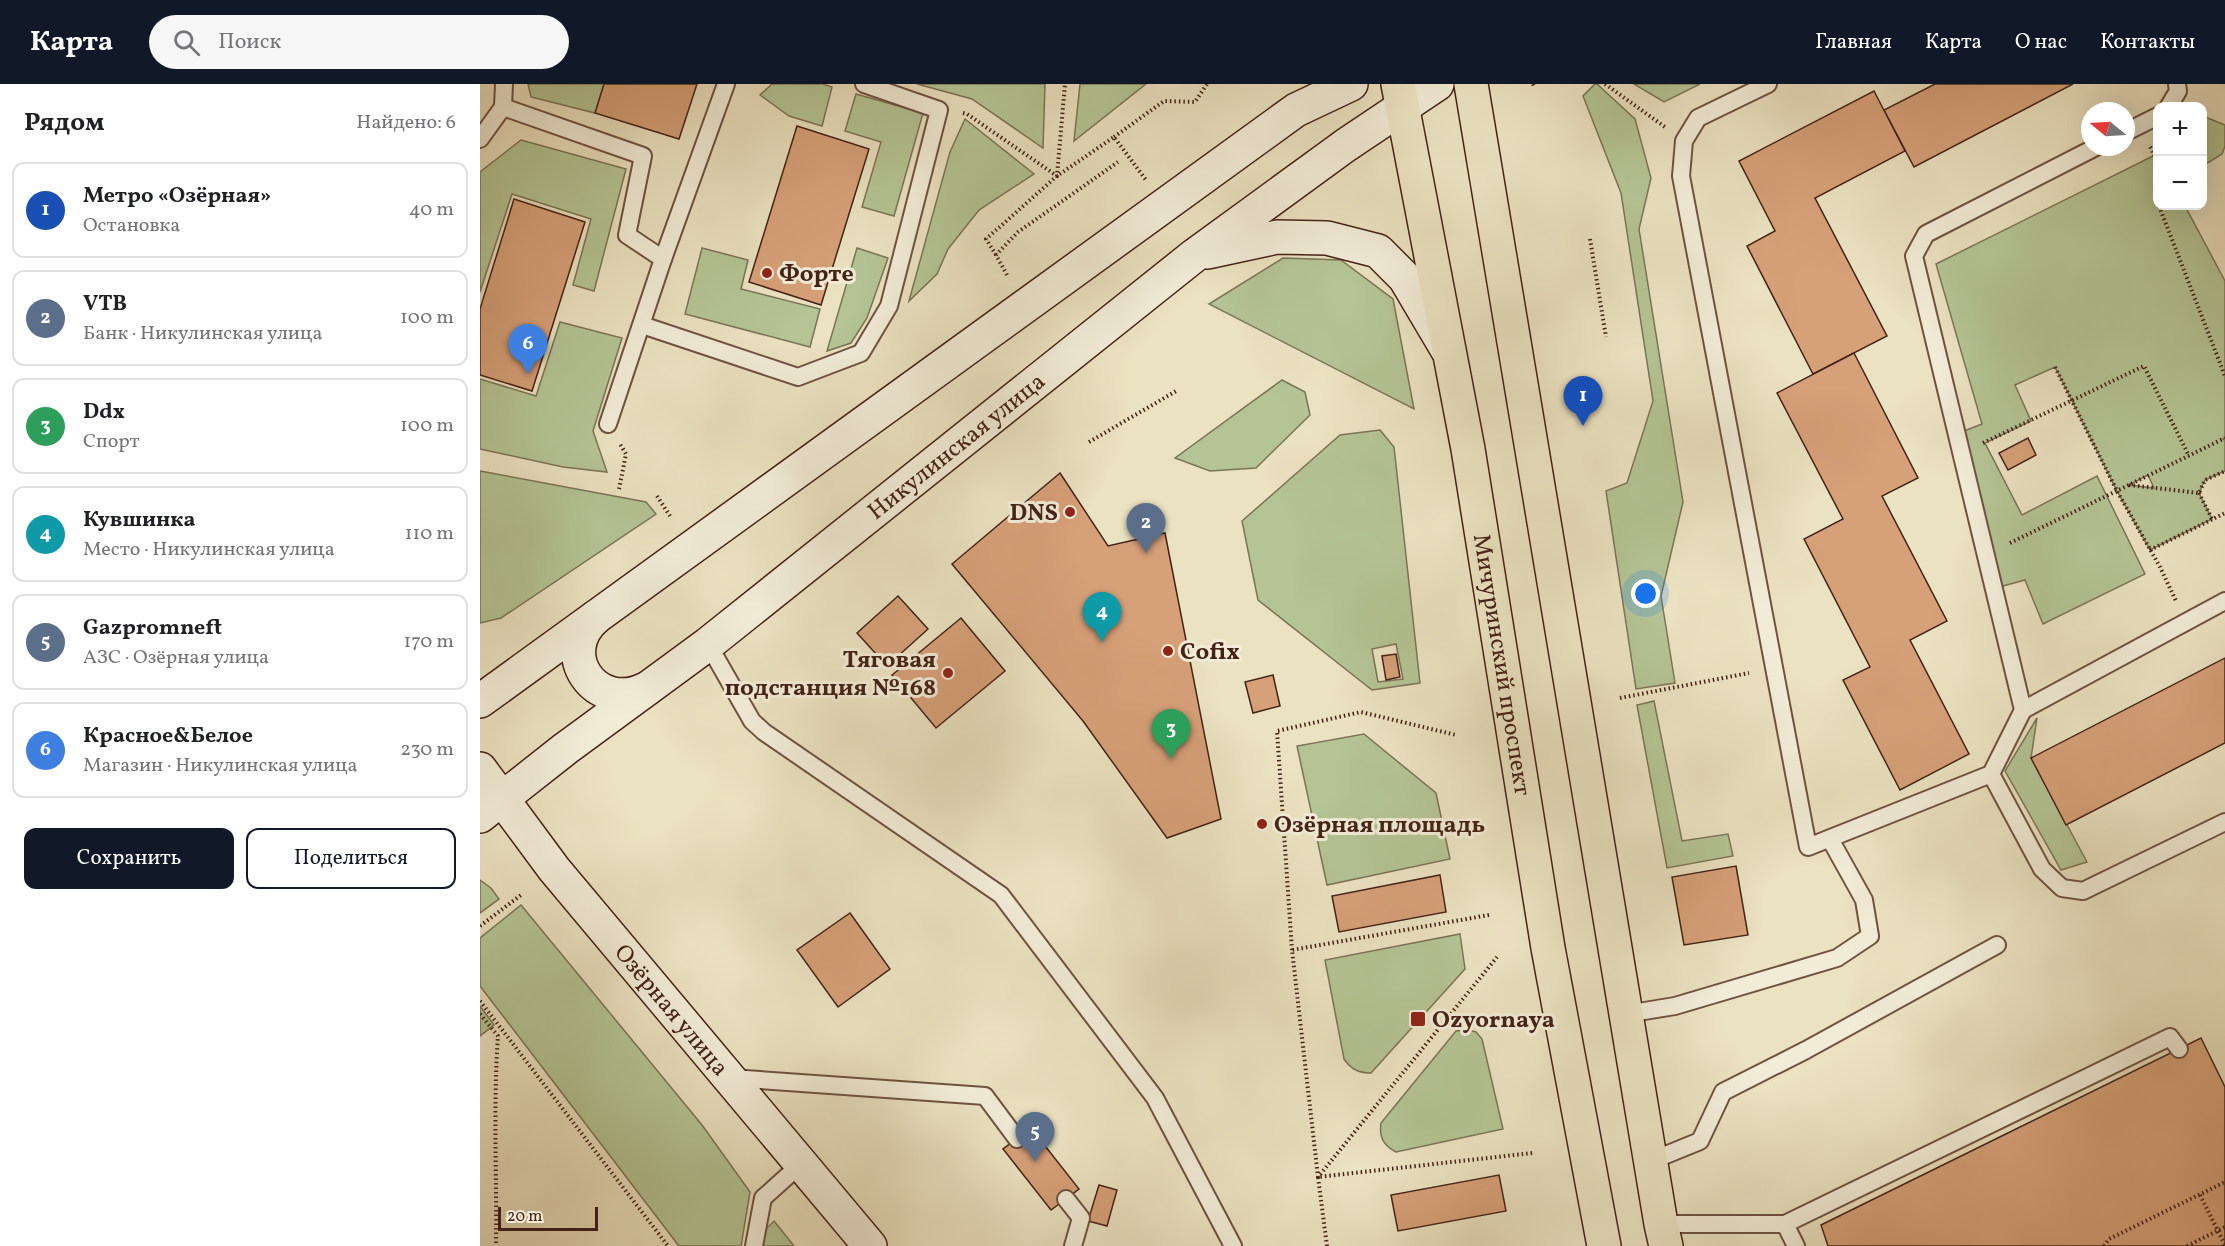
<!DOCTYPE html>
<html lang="ru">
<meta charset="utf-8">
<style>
:root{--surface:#fff;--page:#f6f6f6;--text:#202124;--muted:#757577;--line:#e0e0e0;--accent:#111827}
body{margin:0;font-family:Vollkorn,serif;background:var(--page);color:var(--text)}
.controls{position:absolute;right:18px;top:18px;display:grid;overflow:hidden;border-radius:12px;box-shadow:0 6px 24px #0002}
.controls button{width:54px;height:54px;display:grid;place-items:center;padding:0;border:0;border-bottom:2px solid var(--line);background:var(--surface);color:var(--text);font:30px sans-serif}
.compass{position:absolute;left:1601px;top:18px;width:54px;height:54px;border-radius:50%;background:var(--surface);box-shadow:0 6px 24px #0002;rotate:288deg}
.scale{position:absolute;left:18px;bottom:15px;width:100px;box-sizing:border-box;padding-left:6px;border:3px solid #442316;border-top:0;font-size:16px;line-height:21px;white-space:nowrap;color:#442316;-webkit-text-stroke:4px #f2ecd7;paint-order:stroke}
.you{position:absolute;left:1166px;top:510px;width:21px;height:21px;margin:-15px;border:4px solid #fff;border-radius:50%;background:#1a73e8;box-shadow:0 0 0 9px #1a73e833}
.badge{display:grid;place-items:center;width:39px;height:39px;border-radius:50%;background:var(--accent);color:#fff;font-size:20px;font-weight:700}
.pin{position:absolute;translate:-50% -50px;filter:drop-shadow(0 2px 3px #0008)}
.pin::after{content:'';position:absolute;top:32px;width:21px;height:18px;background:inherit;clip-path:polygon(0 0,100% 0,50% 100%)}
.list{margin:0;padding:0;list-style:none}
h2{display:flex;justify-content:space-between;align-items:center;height:78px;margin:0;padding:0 24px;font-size:26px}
h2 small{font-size:20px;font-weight:400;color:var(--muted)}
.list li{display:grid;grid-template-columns:39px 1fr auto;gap:18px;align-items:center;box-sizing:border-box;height:96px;margin:0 12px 12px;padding:0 12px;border:2px solid var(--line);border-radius:12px}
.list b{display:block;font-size:22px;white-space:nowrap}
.list p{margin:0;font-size:20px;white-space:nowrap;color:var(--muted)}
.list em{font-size:20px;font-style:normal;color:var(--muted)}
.actions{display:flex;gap:12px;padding:18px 24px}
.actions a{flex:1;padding:14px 0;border:2px solid var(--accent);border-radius:12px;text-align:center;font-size:21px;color:var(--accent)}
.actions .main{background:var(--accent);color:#fff}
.icon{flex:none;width:33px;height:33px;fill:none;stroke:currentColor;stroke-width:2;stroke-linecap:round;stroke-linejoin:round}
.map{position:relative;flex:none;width:1745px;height:1162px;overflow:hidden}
header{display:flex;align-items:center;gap:36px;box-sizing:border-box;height:84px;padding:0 30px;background:var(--accent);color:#fff}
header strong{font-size:28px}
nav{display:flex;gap:33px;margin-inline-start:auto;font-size:21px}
.search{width:420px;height:54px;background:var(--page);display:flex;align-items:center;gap:15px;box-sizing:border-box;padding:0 21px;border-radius:33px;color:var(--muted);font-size:22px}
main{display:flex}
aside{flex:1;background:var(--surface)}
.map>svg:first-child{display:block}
.green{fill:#b4c495;stroke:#7c7456;stroke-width:1.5;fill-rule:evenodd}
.building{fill:#d6a079;stroke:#442316;stroke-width:1.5}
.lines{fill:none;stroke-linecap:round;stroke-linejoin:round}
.lane-casing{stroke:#6e5341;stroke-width:20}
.secondary-casing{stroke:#442316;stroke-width:36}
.primary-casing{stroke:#442316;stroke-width:36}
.path{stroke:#442316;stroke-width:4;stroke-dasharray:1.5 3;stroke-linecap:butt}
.lane{stroke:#f2ecd7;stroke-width:16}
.secondary{stroke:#f2ecd7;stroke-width:33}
.primary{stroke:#ebe2c1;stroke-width:33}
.poi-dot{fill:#8f2418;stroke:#f2ecd7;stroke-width:2}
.labels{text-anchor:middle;stroke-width:6;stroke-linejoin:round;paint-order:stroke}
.poi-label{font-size:24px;font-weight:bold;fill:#442316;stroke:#f2ecd7;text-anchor:start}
.street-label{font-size:24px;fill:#442316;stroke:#f2ecd7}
</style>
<header>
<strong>Карта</strong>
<div class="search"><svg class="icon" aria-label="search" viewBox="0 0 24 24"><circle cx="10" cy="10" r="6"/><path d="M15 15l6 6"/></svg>Поиск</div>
<nav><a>Главная</a><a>Карта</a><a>О нас</a><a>Контакты</a></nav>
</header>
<main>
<aside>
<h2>Рядом<small>Найдено: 6</small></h2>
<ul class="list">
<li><span class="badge" style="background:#1a4fb4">1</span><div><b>Метро «Озёрная»</b><p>Остановка</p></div><em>40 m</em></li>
<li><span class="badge" style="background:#5c6f8a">2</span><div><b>VTB</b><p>Банк · Никулинская улица</p></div><em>100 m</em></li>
<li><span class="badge" style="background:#2e9e5b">3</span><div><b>Ddx</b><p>Спорт</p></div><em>100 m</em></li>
<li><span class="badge" style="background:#0f9aa8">4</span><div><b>Кувшинка</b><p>Место · Никулинская улица</p></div><em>110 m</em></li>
<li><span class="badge" style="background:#5c6f8a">5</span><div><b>Gazpromneft</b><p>АЗС · Озёрная улица</p></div><em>170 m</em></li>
<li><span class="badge" style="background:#3f7fe0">6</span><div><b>Красное&amp;Белое</b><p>Магазин · Никулинская улица</p></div><em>230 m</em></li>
</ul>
<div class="actions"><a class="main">Сохранить</a><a>Поделиться</a></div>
</aside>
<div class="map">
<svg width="1745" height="1162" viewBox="0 0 1745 1162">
<rect width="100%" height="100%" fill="#ebe2c1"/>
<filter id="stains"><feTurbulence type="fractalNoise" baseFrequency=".00333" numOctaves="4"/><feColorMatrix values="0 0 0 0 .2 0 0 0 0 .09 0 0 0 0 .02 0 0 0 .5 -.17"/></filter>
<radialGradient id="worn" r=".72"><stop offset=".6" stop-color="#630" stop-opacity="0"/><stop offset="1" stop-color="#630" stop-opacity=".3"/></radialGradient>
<!-- green -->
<g class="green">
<path d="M48,0H124L115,29L51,13Z"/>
<path d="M292,0H343L352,3L342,42L309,32L280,11Z"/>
<path d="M437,0H565L563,64L492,15Z"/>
<path d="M600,0H666L594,57Z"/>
<path d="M1115,0H1117L1155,35L1171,94L1159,145L1203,418L1181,512L1195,599L1156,605L1126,407L1147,399L1173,317L1141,109L1103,12Z"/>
<path d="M1154,0H1220L1184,18Z"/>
<path d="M376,10L443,29L414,132L382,123L401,58L365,47Z"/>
<path d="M1723,32L1745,41V62L1742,70L1723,82Z"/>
<path d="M485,35L554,90L499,126L468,165L457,190L429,217L470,68Z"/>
<path d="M41,56L146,85L114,207L93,201L111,135L32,110L0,208V88Z"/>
<path d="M1677,70L1678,122H1705L1745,197V354L1743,355L1745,356V387L1725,396L1719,409L1732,435L1670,466L1637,407L1575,283L1535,301L1551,337L1505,359L1542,431L1617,392L1665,490L1563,540L1545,496L1512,505L1476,350L1502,340L1456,180ZM1668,391L1674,404L1649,401Z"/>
<path d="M222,164L268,176L261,205L340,225L330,263L205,230Z"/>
<path d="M377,164L408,174L387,234L371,259L347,267Z"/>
<path d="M803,174L861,176L913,215L934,325L729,220Z"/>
<path d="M80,238L142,254L113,347L127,388L83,383L0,365V295L56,312Z"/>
<path d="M802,296L825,308L830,331L776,384L730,387L695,374Z"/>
<path d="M900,346L914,363L940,599L892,606L778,516L762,437L860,351ZM916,560L923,595L898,598L892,565Z"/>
<path d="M0,387L166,418L176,430L21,534L0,539Z"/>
<path d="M1174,617L1202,757L1248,750L1253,772L1187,784L1157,621Z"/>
<path d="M1557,634L1551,674L1607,778L1581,786L1525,687Z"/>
<path d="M884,650L956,709L970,775L847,801L817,662Z"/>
<path d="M0,796L11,804L19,815L0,829Z"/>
<path d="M41,821L222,1041L270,1108L261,1162H199L0,902V854Z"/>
<path d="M980,850L985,885L891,989C878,989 871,985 864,975L845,876Z"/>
<path d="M0,922L14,941L0,952Z"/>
<path d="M988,946L996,948L1002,955L1023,1045L916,1068C903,1061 899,1053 901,1039L976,947Z"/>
<path d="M294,1137L314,1162H280L283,1148Z"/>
</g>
<!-- building -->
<g class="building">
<path d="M124,0H217L199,55L115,29Z"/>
<path d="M1455,0H1593L1434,83L1404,26Z"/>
<path d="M1394,7L1425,67L1335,114L1407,252L1333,290L1267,162L1295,147L1259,77Z"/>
<path d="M317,42L389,65L341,221L269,198Z"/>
<path d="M34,115L105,138L52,307L0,291V225Z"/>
<path d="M1374,269L1438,394L1402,412L1467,537L1430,556L1489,670L1420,706L1363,596L1390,583L1324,455L1363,435L1297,309Z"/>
<path d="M1548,354L1556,371L1528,386L1519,369Z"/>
<path d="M580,389L628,462L685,449L741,735L687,754L603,637L472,480Z"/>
<path d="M418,512L448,545L407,582L377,549Z"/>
<path d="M481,534L525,587L456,644L412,591Z"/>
<path d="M916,570L920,593L906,596L902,572Z"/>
<path d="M1745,574V659L1586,741L1551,674Z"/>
<path d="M793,591L800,622L773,629L765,598Z"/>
<path d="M1256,782L1268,851L1204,861L1192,793Z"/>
<path d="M960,791L966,828L859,848L852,812Z"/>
<path d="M370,829L410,885L358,923L317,866Z"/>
<path d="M1721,954L1745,1003V1162H1348L1341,1141Z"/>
<path d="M551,1044L599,1105L571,1126L523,1065Z"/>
<path d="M1019,1091L1026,1127L918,1147L911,1111Z"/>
<path d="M619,1101L637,1106L627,1142L608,1137Z"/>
</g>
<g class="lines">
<defs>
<g id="lane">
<path d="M24,0L23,23L163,72L147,151L183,175L128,340"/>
<path d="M1288,0L1218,34L1204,57L1201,92L1328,763L1511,690L1543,626L1434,172L1446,150L1616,63"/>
<path d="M1689,22L1698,7L1697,0"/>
<path d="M1646,48L1678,32"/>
<path d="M0,55L23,23"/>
<path d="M183,175L246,0"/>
<path d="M162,241L318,293L381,269L409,222L459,26L384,0"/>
<path d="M228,560L272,637L284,648L521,811L675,1014L753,1162"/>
<path d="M1543,626L1745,517"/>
<path d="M1511,690L1562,785L1582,804L1603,807L1745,738"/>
<path d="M1146,930L1195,922L1357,874L1390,852L1384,816L1350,755"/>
<path d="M251,994L505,1012L537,1055"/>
<path d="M1171,1077L1220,1057L1243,1008L1326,966L1517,861"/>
<path d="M586,1115L601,1134L593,1162"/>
<path d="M1181,1140H1305L1316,1162"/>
<path d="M1305,1140L1690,953L1699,965"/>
<path d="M274,1162L283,1114L322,1079"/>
</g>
<g id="secondary">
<path d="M728,168L797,153L847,154L898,167L925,194L967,265"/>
<path d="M116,533C74,569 115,630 166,605"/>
<path d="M0,617L816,26L871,0"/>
<path id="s1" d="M0,685L74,785L390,1162"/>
<path id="s2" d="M0,732L85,665L228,560L715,171L866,61L957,0"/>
</g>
<g id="primary">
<path id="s3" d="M918,0L988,365L1068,864L1124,1162"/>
<path d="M991,0L1181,1140L1186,1162"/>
</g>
</defs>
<!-- lane casing -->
<use href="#lane" class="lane-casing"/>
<!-- secondary casing -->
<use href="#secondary" class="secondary-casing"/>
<!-- primary casing -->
<use href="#primary" class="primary-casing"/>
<!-- path -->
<g class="path">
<path d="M1053,0L1055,4"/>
<path d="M1125,0L1185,43"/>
<path d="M483,29L487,30L577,92L585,0"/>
<path d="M634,53L684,17L715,18L727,0"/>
<path d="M1670,63C1681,79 1671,100 1678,117"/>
<path d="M1679,122L1745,292"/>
<path d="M1110,155L1126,253"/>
<path d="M516,171L506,155L577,92L634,53L666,96"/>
<path d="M527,191L516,171L538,148L638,78"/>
<path d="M1575,283L1637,407L1680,483L1696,517"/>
<path d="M609,358L698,306"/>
<path d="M1503,359L1664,282L1709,372"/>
<path d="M1649,401L1719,409L1725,396L1745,387"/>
<path d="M139,405L146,370L140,360"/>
<path d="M1719,409L1732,435"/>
<path d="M177,412L190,432"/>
<path d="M1530,459L1745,354"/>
<path d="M1670,466L1745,429"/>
<path d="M1140,614L1269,589"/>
<path d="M1009,831L812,866L838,1093L1017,873"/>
<path d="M0,842L41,811"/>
<path d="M812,866L797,647L881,628L976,651"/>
<path d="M0,917L188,1162"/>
<path d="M0,930L18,952C13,1022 17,1092 16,1162"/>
<path d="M1720,1111L1745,1161"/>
<path d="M847,1162L838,1093L1053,1069"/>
<path d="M1624,1162L1629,1155L1745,1098"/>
<path d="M1707,1162L1745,1143"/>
</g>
<!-- lane -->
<use href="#lane" class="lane"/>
<!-- secondary -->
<use href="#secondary" class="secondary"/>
<!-- primary -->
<use href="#primary" class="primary"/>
</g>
<!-- markers -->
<g class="poi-dot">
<circle cx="287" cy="189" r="6"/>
<circle cx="590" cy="428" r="6"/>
<circle cx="688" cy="567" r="6"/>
<circle cx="468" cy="589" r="6"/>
<circle cx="782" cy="740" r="6"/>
<rect x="930" y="927" width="16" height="16" rx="3"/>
</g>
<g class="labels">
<!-- poi labels -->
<g class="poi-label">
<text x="299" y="197">Форте</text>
<text x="578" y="436" text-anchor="end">DNS</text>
<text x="700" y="575">Cofix</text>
<text x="456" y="583" text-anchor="end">Тяговая<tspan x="456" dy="28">подстанция №168</tspan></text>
<text x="794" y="748">Озёрная площадь</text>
<text x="952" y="943">Ozyornaya</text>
</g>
<!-- street labels -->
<g class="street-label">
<text dy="8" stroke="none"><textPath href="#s2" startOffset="603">Никулинская улица</textPath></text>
<text dy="8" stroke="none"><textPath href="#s3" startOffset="590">Мичуринский проспект</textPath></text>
<text dy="8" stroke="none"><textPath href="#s1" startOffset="308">Озёрная улица</textPath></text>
</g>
</g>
<rect width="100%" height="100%" filter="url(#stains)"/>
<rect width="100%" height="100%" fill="url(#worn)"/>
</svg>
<div class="controls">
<button>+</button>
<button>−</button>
</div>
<svg class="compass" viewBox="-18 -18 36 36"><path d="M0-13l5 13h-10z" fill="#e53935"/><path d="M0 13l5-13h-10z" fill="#757577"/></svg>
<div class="scale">20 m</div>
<div class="you"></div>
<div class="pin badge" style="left:1103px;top:342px;background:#1a4fb4">1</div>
<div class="pin badge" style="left:666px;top:469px;background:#5c6f8a">2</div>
<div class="pin badge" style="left:691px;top:675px;background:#2e9e5b">3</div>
<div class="pin badge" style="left:622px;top:558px;background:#0f9aa8">4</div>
<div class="pin badge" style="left:555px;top:1078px;background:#5c6f8a">5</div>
<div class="pin badge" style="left:48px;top:290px;background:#3f7fe0">6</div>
</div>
</main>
